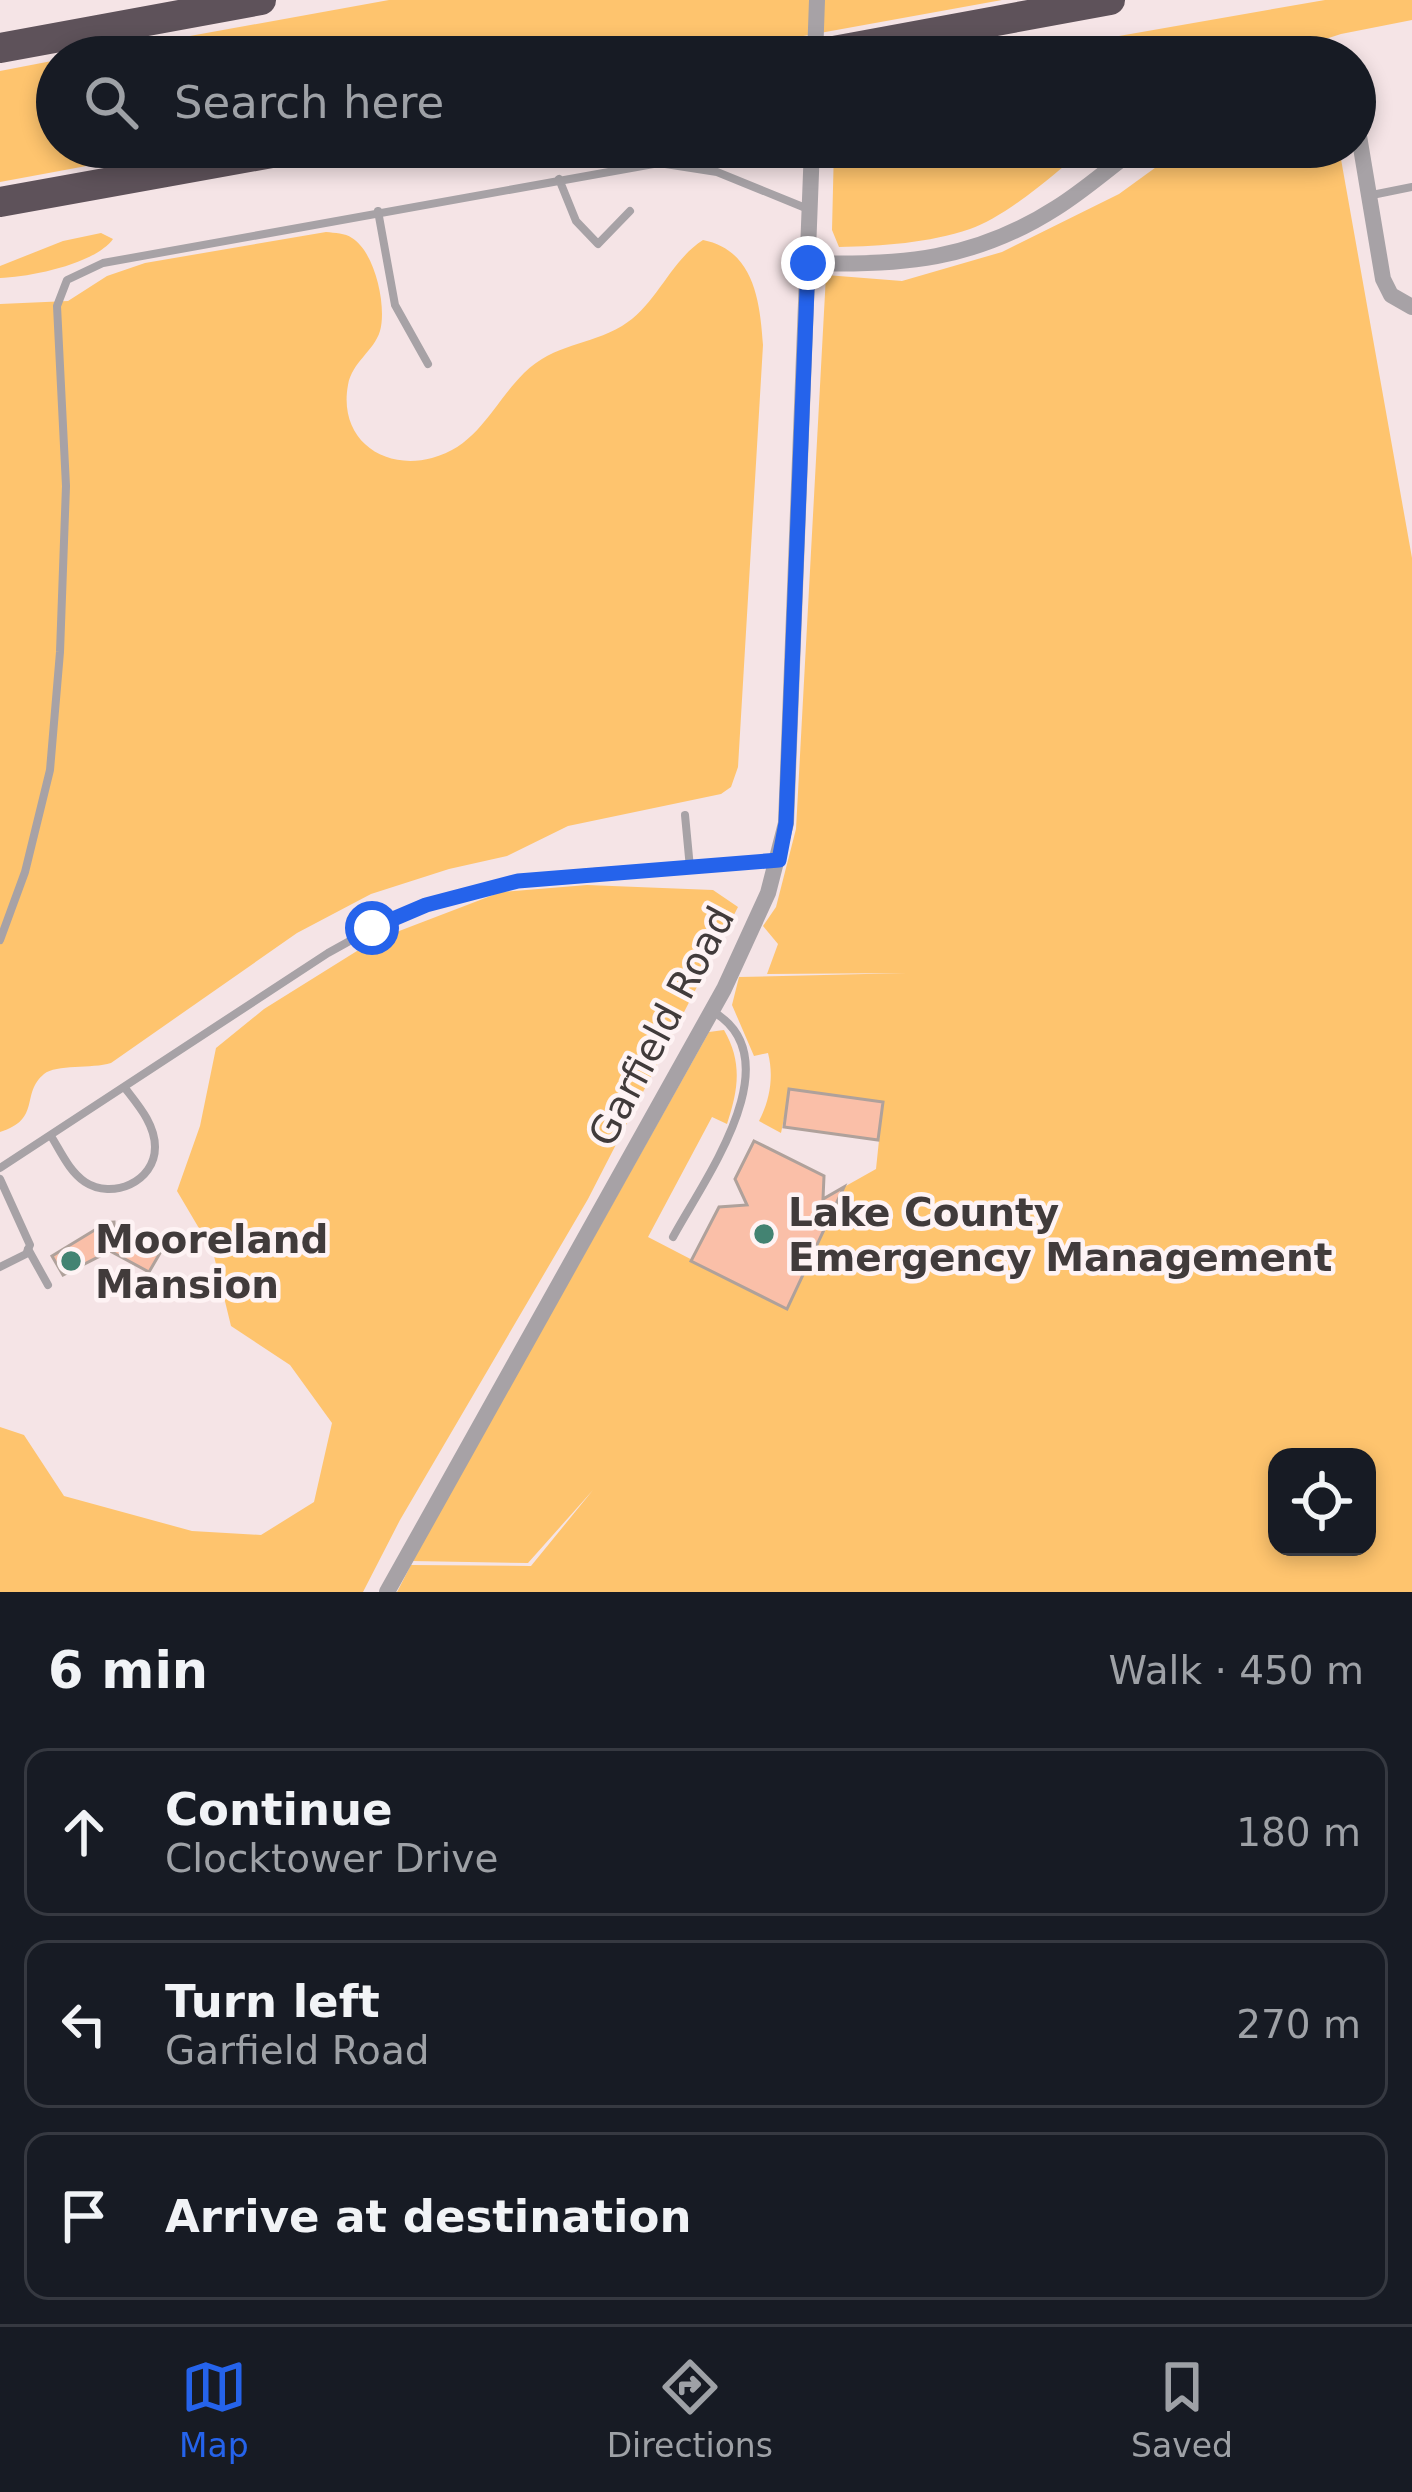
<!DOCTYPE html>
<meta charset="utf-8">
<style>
:root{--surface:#171b24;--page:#20242c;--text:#f1f3f6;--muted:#9ea1a6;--line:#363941;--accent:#2563eb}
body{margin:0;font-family:"DejaVu Sans",sans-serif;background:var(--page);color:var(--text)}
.controls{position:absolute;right:36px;bottom:36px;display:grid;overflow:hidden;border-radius:24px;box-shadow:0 6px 18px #0003}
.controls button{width:108px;height:108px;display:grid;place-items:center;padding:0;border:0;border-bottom:3px solid var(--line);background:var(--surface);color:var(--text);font:60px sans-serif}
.stop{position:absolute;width:36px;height:36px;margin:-27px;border:9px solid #2563eb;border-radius:50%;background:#fff}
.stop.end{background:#2563eb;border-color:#fff;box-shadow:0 3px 12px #0008}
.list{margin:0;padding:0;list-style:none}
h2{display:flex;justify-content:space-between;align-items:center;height:156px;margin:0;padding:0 48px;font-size:51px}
h2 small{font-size:39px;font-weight:400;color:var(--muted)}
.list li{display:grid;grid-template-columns:78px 1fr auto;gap:36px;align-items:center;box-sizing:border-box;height:168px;margin:0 24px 24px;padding:0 24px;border:3px solid var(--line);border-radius:24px}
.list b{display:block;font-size:45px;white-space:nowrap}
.list p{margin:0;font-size:39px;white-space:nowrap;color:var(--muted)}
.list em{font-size:39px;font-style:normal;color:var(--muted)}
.icon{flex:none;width:66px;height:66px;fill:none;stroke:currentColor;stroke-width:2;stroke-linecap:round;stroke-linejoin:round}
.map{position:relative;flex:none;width:1412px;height:1592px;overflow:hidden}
.search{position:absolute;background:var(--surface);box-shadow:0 6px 18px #0003;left:36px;right:36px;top:36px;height:132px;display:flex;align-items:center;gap:30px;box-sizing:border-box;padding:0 42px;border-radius:66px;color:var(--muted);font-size:45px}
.sheet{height:732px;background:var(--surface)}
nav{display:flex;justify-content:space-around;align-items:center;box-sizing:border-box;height:168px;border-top:3px solid var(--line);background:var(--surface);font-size:33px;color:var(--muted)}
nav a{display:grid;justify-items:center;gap:6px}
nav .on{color:var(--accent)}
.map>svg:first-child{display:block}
.green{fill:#fec46e;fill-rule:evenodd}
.building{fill:#fabfa8;stroke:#afa19b;stroke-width:3}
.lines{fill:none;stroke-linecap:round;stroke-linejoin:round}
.lane{stroke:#a7a2a6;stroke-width:8}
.street{stroke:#a7a2a6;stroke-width:16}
.highway{stroke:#5e525a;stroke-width:30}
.street-bridge{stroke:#a7a2a6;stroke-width:16}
.route{stroke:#2563eb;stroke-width:15}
.poi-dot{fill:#438372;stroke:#fef3f4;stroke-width:4.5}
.labels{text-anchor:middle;stroke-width:9;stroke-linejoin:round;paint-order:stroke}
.street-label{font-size:39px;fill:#413b3b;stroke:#fef3f4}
.poi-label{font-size:39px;font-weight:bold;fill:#413b3b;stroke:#fef3f4;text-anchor:start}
</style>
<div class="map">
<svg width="1412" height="1592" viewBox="0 0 1412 1592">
<rect width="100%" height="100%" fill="#f5e4e6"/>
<!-- green -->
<g class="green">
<path d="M389,0H1002L688,57H74Z"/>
<path d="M1325,0H1412V20L1341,34L1270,57H999Z"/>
<path d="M57,60V147H189L0,182V71Z"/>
<path d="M834,147H1085C1059,172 1004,218 970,229C929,243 882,246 839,247L832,230Z"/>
<path d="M1193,147L1339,148L1412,558V1592H397L411,1565L531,1566L593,1490L528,1563L412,1561L709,1032L724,1030C743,1063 738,1090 727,1124L712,1117L648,1237L787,1309L844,1187L876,1169L883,1102L790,1089L781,1133L759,1121C770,1100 774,1076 768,1053L754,1056L732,1005L739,977L907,973L767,974L778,944L763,926L776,907L796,829L826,275L902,281L1002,252L1119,194L1159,165ZM1277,1457H1367V1547H1277Z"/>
<path d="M326,232C335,233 345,233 352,238C375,252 387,306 380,331C374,351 352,362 348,385C338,439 383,471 432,458C478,446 493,404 524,373C555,343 588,346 622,326C657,305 669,262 703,240C754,250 760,301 763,345L738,767L731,787L721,794L568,826L507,856L449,869L371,894L297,933L111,1063C92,1069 56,1064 44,1074C20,1094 42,1119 0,1132V304L68,301L107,276L145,263Z"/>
<path d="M101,233L113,239C95,264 30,277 0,278V266L63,241Z"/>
<path d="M587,885L713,890L738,907L588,1199L400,1520L363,1592H0V1427L24,1435L64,1496L192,1531L261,1535L314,1502L332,1423L290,1365L231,1326L213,1252L177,1191L200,1126L216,1048L264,1009L373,941L501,892Z"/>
</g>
<!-- building -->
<g class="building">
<path d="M789,1089L883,1102L878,1140L784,1127Z"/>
<path d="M754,1141L824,1176L823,1199L844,1187L787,1309L691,1261L719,1207L747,1205L735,1179Z"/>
<path d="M114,1222V1228L160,1253L149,1272L110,1251L63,1275L52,1256L98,1228V1223Z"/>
</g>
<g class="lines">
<!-- lane -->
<g class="lane">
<path d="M559,179L576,221L598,244L630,211"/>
<path d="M1372,195L1412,187"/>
<path d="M378,211L395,305L428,364"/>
<path d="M685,815L690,868"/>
<path d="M0,940L25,872L50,770L60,652L66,486L57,306L67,280L103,263L659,163L717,172L808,209"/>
<path d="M51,1136C61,1152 69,1171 85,1182C112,1200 155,1182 155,1147C155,1124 138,1105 125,1088"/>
<path d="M0,1168L328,953C387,919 450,892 518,881C603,867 691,868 777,860"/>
<path d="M0,1179L30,1245L26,1254L0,1267"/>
<path d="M673,1237C703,1181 795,1058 712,1011"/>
<path d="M28,1249L48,1285"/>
</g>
<!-- street -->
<g class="street">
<path d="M1355,112L1383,279L1391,295L1412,307"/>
<path d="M807,263C901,266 975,260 1056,208C1085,190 1110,167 1138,147"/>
<path d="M387,1592L724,989L768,893L786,823L812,147"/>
</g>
<!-- highway -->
<g class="highway">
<path d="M0,48L261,0"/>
<path d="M801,57L1110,0"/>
<path d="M0,202L305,147"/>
</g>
<!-- street-bridge -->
<path class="street-bridge" d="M815,57L817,0"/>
</g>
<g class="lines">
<!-- route -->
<path class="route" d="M372,928L426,905L518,881L779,860L786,823L808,263"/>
</g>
<!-- markers -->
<g class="poi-dot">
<circle cx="764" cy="1234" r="12"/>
<circle cx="71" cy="1261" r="12"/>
</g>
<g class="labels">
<!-- street labels -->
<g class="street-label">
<text transform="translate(661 1026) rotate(-62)" y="14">Garfield Road</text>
</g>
<!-- poi labels -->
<g class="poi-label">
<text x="788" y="1226">Lake County<tspan x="788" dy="45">Emergency Management</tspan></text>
<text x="95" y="1253">Mooreland<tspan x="95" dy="45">Mansion</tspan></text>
</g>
</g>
</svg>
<div class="controls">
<button><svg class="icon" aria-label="locate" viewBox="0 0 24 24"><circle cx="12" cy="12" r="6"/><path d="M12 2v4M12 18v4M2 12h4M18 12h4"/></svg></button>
</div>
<div class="stop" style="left:372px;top:928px"></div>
<div class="stop end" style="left:808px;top:263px"></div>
<div class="search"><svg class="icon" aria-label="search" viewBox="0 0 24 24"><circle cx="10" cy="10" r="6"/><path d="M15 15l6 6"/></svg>Search here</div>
</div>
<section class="sheet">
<h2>6 min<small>Walk · 450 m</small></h2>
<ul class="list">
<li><svg class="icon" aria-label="ahead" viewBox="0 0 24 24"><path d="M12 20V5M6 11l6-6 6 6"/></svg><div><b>Continue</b><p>Clocktower Drive</p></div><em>180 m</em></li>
<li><svg class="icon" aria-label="left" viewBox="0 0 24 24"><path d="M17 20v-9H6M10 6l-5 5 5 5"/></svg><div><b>Turn left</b><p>Garfield Road</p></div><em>270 m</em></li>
<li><svg class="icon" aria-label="arrive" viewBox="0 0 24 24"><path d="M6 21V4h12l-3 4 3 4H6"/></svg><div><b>Arrive at destination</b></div></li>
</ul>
</section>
<nav>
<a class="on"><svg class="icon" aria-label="map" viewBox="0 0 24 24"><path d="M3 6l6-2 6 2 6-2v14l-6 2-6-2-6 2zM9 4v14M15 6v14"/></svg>Map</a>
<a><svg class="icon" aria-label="directions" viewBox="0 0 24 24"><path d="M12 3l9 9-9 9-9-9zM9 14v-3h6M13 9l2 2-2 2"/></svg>Directions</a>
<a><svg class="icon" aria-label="saved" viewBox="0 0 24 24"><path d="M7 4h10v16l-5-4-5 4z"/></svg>Saved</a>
</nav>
